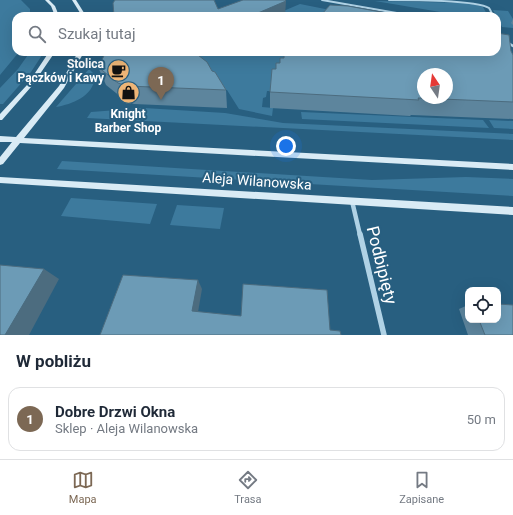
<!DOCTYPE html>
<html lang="pl">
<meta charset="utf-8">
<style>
:root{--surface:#fff;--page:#f2f2f3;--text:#1f2937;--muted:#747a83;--line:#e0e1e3;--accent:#7c6854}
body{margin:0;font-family:Roboto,sans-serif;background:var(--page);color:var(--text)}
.controls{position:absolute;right:12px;bottom:12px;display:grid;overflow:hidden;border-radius:8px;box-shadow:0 4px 16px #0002}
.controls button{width:36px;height:36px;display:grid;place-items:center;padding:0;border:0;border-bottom:1px solid var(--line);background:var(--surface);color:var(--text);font:20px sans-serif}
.compass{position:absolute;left:417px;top:68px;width:36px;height:36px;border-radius:50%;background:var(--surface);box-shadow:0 4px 16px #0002;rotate:347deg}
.you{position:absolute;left:286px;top:146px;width:14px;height:14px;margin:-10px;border:3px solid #fff;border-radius:50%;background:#1a73e8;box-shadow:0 0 0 6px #1a73e833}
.badge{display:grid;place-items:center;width:26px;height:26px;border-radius:50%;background:var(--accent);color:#fff;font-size:13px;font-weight:700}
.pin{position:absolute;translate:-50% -33px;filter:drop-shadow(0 1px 2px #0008)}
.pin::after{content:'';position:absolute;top:21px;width:14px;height:12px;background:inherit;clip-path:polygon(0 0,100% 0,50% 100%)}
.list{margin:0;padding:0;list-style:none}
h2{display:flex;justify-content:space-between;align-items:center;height:52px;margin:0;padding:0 16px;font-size:17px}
h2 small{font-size:13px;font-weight:400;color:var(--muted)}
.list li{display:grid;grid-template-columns:26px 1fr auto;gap:12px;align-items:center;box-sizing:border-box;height:64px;margin:0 8px 8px;padding:0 8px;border:1px solid var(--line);border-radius:12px}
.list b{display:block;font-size:15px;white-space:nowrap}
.list p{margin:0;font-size:13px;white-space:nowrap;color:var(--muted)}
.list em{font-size:13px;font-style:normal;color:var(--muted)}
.icon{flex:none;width:22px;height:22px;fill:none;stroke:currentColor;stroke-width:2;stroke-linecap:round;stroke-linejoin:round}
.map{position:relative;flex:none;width:513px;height:335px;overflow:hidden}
.search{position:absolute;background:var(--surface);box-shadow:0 4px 16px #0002;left:12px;right:12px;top:12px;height:44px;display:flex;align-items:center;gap:10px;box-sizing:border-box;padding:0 14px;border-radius:12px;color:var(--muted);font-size:15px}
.sheet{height:124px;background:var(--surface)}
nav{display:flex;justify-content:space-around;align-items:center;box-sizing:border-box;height:56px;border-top:1px solid var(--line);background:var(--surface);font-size:11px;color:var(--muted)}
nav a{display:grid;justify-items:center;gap:2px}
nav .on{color:var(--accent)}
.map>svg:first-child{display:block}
.green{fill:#3d7a9d}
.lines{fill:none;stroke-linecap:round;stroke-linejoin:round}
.street-far3{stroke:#b0d2e5;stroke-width:2}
.street-far2{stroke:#b0d2e5;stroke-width:2.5}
.street-far1{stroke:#b0d2e5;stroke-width:4.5}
.street{stroke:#b0d2e5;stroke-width:5.5}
.secondary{fill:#d9ebf5;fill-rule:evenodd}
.wall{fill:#5d859d}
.shaded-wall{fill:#4c6c7f}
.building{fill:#6c9bb6;stroke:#4c6c7f;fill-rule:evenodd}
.labels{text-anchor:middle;stroke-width:4;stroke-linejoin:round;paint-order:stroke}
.far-poi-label{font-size:12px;font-weight:bold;fill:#fff;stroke:#285f80;text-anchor:end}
.street-label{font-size:14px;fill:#fff;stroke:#285f80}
.near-street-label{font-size:17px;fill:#fff;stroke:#285f80}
</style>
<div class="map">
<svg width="513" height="335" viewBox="0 0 513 335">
<rect width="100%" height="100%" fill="#285f80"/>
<!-- green -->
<g class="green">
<path d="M0,0H21L30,9V16H16V52H19L0,75Z"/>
<path d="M375,1L469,3L483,7L488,16H464Z"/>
<path d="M300,4L330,10V16L274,15Z"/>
<path d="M493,10L508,11L513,19V28L502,27Z"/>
<path d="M30,52H44L31,72L3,104H0V88L18,69Z"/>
<path d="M160,52H295L271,91H267L266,97L263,98L262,107L273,108L272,116L239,109L227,90L215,89Z"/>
<path d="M89,69L94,74L95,78C92,97 72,104 56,107Z"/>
<path d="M144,108L225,113L283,123L513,134V140L87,118L91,112Z"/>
<path d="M301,112L483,120L489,128L302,119Z"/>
<path d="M489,120L513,121V129L494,128Z"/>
<path d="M62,161L372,180L466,177L513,179V196L57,169Z"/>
<path d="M71,198L157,204L150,224L61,216Z"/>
<path d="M177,205L224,208L220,229L170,225Z"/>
</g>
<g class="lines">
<!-- street-far3 -->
<g class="street-far3">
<path d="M322,0L414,16"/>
<path d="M389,0C407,0 477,0 489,8C490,9 492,14 493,16"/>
<path d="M497,24L499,28"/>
<path d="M497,36L505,41"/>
</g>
<!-- street-far2 -->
<path class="street-far2" d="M503,40L513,46"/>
<!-- street-far1 -->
<path class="street-far1" d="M352,201L360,235"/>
<!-- street -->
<path class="street" d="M360,234L384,335"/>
<!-- secondary -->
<g class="secondary">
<path d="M45,0H49L55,6L59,16H55L51,6Z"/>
<path d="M72,0H76L86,16H82Z"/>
<path d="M49,52H55L31,87L2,120H0V114L27,85Z"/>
<path d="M78,52H84L64,88L24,138L513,164V170L20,143L3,164L0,165V157L12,142H0V136L16,137L59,86Z"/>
<path d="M0,177L513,207V215L0,183Z"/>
</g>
</g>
<!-- wall -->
<g class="wall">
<path d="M513,19V25L511,23Z"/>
<path d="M511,51L513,55V119L411,115L410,116L270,108V92L276,69L287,52H497Z"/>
<path d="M98,67L212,71L226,90L227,108L134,104L126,101L106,85Z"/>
<path d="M468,305V320H498L513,335H468L459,309Z"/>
</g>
<!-- shaded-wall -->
<g class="shaded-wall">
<path d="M286,1L285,16H251Z"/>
<path d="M44,269L59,279L29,335H5Z"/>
<path d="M198,280L202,289L197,318L192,311Z"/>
</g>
<!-- building -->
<g class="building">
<path d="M115,0H214L218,9L243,0H285L286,1L251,16H114L113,3Z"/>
<path d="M330,5L348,6L403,16H322V14Z"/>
<path d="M497,33L509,35L511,51L513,55V102L418,98L419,100L270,92L272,69H276V63H280V58H284V53H287V52H497ZM423,74H447V98H423Z"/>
<path d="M106,52H194L207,62L212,71L215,72L226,90L127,86L118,83L98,67Z"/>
<path d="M0,265L44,269L5,335H0Z"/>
<path d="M123,275L198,280L192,311L241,316L243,284L327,290L330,330L340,331L341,335H100Z"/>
<path d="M498,304L513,305V335H485L479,320H498Z"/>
</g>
<!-- icons -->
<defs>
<symbol id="cafe-disc" viewBox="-11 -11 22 22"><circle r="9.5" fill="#edb577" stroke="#285f80"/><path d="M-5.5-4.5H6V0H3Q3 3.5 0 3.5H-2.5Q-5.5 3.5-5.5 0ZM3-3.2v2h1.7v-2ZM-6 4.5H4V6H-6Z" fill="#111"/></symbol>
<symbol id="shop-disc" viewBox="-11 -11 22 22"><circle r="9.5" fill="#edb577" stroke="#285f80"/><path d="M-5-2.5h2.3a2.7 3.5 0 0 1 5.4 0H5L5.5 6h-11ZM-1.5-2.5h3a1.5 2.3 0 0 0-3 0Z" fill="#111"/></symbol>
</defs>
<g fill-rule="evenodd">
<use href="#cafe-disc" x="106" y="58" width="25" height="25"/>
<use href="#shop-disc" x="116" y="80" width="25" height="25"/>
</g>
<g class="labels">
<!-- far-poi labels -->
<g class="far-poi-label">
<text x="104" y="68">Stolica<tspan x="104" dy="14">Pączków i Kawy</tspan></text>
<text x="128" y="118" text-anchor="middle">Knight<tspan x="128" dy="14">Barber Shop</tspan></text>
</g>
<!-- street labels -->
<g class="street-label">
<text transform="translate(257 181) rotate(4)" y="5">Aleja Wilanowska</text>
</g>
<!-- near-street labels -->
<g class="near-street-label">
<text transform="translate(382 265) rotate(76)" y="6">Podbipięty</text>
</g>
</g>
</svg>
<div class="controls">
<button><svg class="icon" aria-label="locate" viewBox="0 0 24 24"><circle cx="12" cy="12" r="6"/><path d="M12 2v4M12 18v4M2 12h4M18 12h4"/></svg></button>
</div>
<svg class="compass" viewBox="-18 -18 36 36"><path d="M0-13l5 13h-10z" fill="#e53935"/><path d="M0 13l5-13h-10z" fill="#747a83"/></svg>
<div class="you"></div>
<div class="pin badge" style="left:161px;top:100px">1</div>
<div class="search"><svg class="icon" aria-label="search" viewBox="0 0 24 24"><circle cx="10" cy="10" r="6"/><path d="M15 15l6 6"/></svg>Szukaj tutaj</div>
</div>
<section class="sheet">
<h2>W pobliżu<small></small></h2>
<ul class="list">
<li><span class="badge">1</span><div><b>Dobre Drzwi Okna</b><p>Sklep · Aleja Wilanowska</p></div><em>50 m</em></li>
</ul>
</section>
<nav>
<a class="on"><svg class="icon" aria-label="map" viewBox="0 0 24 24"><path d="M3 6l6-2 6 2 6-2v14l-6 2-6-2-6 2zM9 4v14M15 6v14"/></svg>Mapa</a>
<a><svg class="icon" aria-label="directions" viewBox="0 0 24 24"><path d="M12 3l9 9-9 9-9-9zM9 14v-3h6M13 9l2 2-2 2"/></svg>Trasa</a>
<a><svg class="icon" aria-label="saved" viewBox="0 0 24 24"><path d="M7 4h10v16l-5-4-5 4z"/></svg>Zapisane</a>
</nav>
